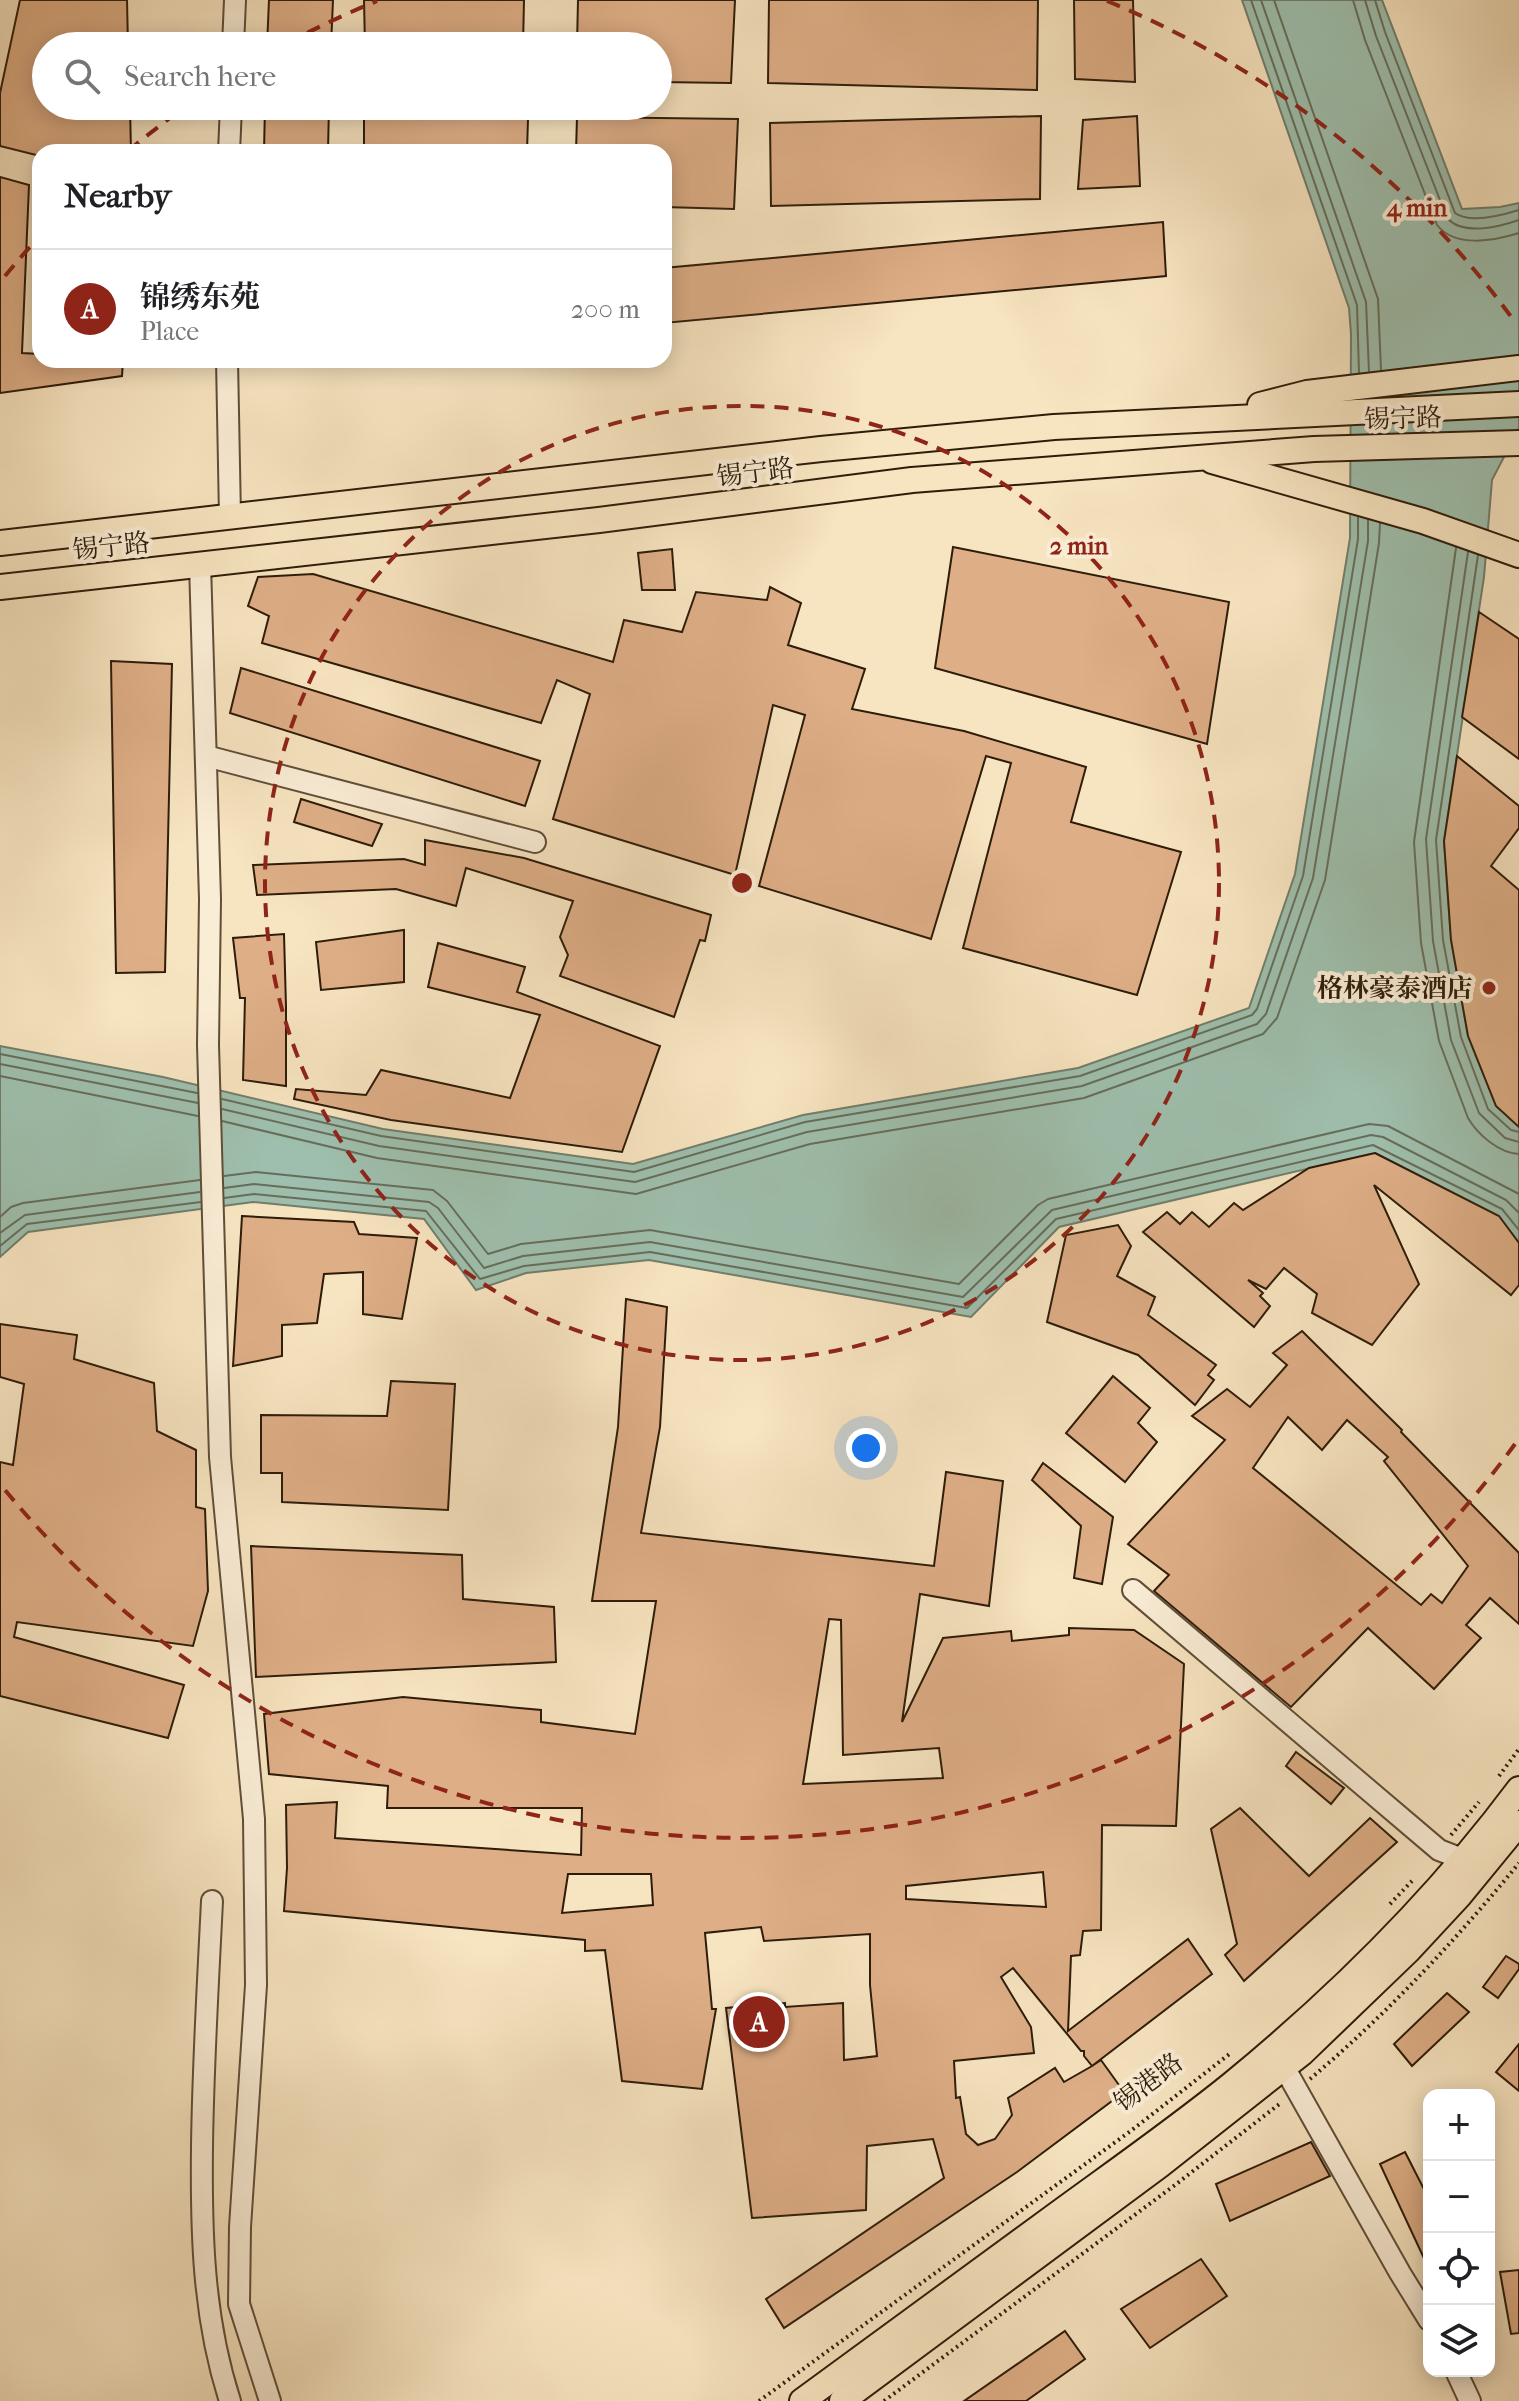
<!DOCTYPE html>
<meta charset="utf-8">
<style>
:root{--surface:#fff;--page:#f6f6f6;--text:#202124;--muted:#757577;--line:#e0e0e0;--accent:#8f2418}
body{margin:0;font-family:"IM FELL French Canon","Noto Serif SC",serif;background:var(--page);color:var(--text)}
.controls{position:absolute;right:24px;bottom:24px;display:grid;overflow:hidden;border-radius:16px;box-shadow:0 4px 20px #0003}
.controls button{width:72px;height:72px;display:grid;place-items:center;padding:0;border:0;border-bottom:2px solid var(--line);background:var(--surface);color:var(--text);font:40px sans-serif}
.you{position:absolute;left:866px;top:1448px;width:28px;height:28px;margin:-20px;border:6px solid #fff;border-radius:50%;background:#1a73e8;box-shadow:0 0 0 12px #1a73e833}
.badge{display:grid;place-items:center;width:52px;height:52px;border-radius:50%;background:var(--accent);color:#fff;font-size:26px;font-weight:700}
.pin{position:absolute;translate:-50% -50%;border:4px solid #fff;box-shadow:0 2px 8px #0006}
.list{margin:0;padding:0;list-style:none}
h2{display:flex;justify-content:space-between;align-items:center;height:104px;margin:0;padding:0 32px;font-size:34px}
h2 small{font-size:26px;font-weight:400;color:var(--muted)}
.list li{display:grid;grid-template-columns:52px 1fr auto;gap:24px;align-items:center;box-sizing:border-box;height:120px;padding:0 32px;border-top:2px solid var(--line)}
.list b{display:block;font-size:30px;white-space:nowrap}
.list p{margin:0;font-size:26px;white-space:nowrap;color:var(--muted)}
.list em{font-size:26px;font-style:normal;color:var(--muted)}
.icon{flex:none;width:44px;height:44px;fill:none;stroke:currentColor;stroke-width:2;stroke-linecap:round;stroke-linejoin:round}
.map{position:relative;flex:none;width:1519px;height:2401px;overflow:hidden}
.search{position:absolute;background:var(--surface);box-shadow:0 4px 20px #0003;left:32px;top:32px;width:640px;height:88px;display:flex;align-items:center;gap:20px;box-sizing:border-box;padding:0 28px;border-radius:44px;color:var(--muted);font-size:30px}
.panel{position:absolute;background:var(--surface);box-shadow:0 4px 20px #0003;left:32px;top:144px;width:640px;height:224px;border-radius:24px}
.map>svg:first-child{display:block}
.water{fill:#9ebfad;stroke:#717e6b;stroke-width:2}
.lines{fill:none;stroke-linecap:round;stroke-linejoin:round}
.shore{stroke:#666e5b;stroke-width:2}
.building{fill:#deae86;stroke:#2e1c09;stroke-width:2;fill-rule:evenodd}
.minor-casing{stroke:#604e37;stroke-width:24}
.major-casing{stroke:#2e1c09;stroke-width:28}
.path{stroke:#2e1c09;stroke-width:4;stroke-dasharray:2 4;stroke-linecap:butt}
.minor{stroke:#faedd6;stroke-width:20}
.major{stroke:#f7e4c0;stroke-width:24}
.ring{fill:none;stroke:#8f2418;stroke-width:4;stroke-dasharray:14 10}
.poi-dot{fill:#8f2418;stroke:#faedd6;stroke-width:3}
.labels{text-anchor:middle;stroke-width:8;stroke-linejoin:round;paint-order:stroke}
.street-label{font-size:26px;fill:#2e1c09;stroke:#faedd6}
.poi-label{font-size:26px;font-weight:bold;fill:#2e1c09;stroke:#faedd6;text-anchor:end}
.centre{fill:#8f2418;stroke:#faedd6;stroke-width:4}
.ring-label{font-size:24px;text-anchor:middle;font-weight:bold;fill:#8f2418;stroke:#faedd6;stroke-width:8;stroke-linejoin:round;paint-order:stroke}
</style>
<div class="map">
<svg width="1519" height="2401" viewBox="0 0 1519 2401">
<rect width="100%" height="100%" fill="#f7e4c0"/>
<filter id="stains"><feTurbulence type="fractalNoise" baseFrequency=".0025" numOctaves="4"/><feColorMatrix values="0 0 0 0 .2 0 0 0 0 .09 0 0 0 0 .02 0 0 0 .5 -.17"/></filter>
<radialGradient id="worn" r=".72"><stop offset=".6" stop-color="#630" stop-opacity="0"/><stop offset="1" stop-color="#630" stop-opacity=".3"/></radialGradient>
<!-- water -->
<path class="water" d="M1242,0H1382L1462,209L1500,207L1519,203V428L1492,480L1484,577L1444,841L1451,940L1468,1036L1496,1106L1519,1127V1243L1375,1153L1059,1227L971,1317L649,1260L526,1273L476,1290L424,1219L253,1202L28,1232L0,1257V1046L163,1077L383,1129L633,1164L803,1115L1078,1068L1249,1008L1295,874L1350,538L1351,334L1349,308Z"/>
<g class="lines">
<!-- shore -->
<g class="shore">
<path d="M1251,0L1357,305L1359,373"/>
<path d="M1261,0L1366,302L1369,372"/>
<path d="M1274,0L1378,299L1381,370"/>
<path d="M1353,0L1365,40L1437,225C1455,248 1494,241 1519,233"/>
<path d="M1365,0L1376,36L1447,218C1463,236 1499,227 1519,220"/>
<path d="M1375,0L1385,32L1455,213C1470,224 1503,215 1519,210"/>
<path d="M1456,548L1414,842L1421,943L1439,1041L1468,1118C1478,1135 1499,1153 1519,1154"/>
<path d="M1468,552L1426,839L1433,941L1451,1040L1479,1113L1505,1138L1519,1142"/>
<path d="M1478,555L1436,840L1443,940L1461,1037L1488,1109L1511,1130L1519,1132"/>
<path d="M0,1054L197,1093"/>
<path d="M0,1064L198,1103"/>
<path d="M0,1076L198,1116"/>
<path d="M222,1099L381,1136L634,1172L805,1122L1080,1076L1252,1015L1257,1009L1303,876L1358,539V517"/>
<path d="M222,1109L379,1146L635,1182L807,1132L1082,1086L1257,1024L1266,1014L1313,878L1368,541V520"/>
<path d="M222,1121L377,1158L636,1194L810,1144L1084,1098L1263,1034L1277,1018L1325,880L1379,543L1380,523"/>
<path d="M224,1176L256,1172L433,1190L447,1201L488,1254L521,1244L650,1230L959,1284L1038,1205L1048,1199L1369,1124L1388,1126L1519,1194"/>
<path d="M224,1188L254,1184L429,1202L438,1208L484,1268L523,1256L650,1242L963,1297L1052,1210L1371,1135L1383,1137L1506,1200L1519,1213"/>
<path d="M224,1198L254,1194L426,1211L480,1279L524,1266L650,1252L967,1308L1056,1219L1373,1145L1502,1209L1519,1230"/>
<path d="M0,1217L11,1207L23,1203L200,1180"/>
<path d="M0,1233L25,1215L200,1192"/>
<path d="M0,1246L27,1224L201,1202"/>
</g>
</g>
<!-- building -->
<g class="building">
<path d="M20,0H127L128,46H46V106H130L131,152H40V156L0,146V93Z"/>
<path d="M269,0H333L331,46H267Z"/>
<path d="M364,0H524L523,46H365Z"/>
<path d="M578,0H735L731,83L658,82V46H577Z"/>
<path d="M769,0H1038L1037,90L768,83Z"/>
<path d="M1074,0H1133L1135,82L1075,79Z"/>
<path d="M265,106H329L328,152H264Z"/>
<path d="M1041,116L1040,199L771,206L770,123Z"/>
<path d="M1137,116L1140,186L1078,189L1083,120Z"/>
<path d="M577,117L738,119L734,209L664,207V152H576Z"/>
<path d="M364,119H528L527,152H364Z"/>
<path d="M0,177L29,185L22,353L40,354V360H123L122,376L0,393Z"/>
<path d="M1163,222L1166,276L664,323V268Z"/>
<path d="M953,547L1229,602L1207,744L935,668Z"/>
<path d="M672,549L675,590H642L638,553Z"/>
<path d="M313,574L613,662L624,620L682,632L696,592L767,600L770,587L801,603L788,645L865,669L852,709L964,731L1086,767L1071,822L1181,852L1137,995L963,948L1011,763L986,756L931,939L759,886L805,715L773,705L735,875L553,819L590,694L557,680L541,723L262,643L269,616L248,606L258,577Z"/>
<path d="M1479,612L1519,639V759L1462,717Z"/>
<path d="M111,661L172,664L165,972L116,973Z"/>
<path d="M241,668L540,761L525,806L230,713Z"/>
<path d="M1457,756L1519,806V828L1491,866L1519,890V1127L1496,1106L1468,1036L1451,940L1444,841Z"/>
<path d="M301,799L382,824L372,846L294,822Z"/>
<path d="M425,840L524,858L711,915L705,941L700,940L674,1017L560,976L568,955L560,937L573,901L466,868L456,906L396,889L257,895L253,865L404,859L425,865Z"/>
<path d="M404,930V982L321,990L316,942Z"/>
<path d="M284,934L286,1007V1086L243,1080L245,998H240L233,938Z"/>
<path d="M438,943L525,967L517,992L660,1046L622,1152L391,1120L294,1099L296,1089L366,1095L381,1070L510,1098L540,1015L428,987Z"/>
<path d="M1375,1153L1499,1216L1519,1243V1285L1511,1295L1374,1185L1419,1284L1372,1345L1312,1313L1317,1294L1284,1268L1266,1289L1248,1280L1263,1293L1260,1296L1270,1306L1254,1327L1143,1232L1167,1212L1180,1224L1192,1212L1209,1227L1234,1203L1243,1210L1309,1168Z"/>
<path d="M242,1216L354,1222L359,1234L417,1238L402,1319L363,1314V1272L324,1274L317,1323L282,1325V1356L233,1366Z"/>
<path d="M1118,1225L1131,1246L1117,1276L1155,1297L1148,1315L1216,1365L1208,1375L1214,1380L1195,1405L1138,1355L1047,1322L1066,1235Z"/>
<path d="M626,1299L667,1307L660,1427L641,1533L934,1566L946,1472L1003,1481L989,1606L920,1594L902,1722L943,1638L1011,1631L1012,1641L1069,1635V1628L1134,1630L1184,1664L1176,1826L1102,1825L1101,1930L1083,1931L1080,1955L1071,1956L1068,2031L1188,1939L1212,1974L1092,2066L1101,2060L1124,2092L1017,2172L784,2328L766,2299L944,2178L933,2139L867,2146L866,2210L752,2218L726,2008L785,2003V2007L843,2003L844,2060L877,2056L870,1985V1934L764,1941L761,1927L705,1933L712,2009H716L702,2089L622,2081L605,1950L585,1951V1940L284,1911L287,1868L286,1805L337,1802L335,1838L581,1855L582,1808H387L388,1786L269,1774L264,1714L403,1697L541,1710V1722L635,1734L656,1601H592L618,1427ZM829,1619L841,1620L843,1755L939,1748L943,1778L803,1784ZM1043,1872L1046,1907L906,1899V1886ZM568,1874H651L653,1905L562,1913ZM1013,1968L1081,2051H1084V2056L1092,2066L1064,2082L1055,2068L1008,2098L1012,2115L995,2139L978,2145L966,2134L960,2097L956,2098L954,2061L1034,2053L1031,2027L1001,1977Z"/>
<path d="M0,1324L77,1335L74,1359L154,1383L157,1431L196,1450V1507L205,1509L208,1591L193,1646L17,1622L14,1637L184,1685L168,1738L0,1696V1462L13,1465L24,1384L0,1377Z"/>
<path d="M1302,1331L1402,1430L1401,1432L1519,1553V1624L1490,1598L1466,1625L1481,1638L1434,1689L1368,1628L1291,1707L1154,1591L1169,1575L1128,1544L1225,1440L1192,1416L1227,1389L1250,1407L1287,1365L1273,1353ZM1288,1417L1322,1450L1347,1420L1388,1457L1384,1461L1468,1566L1442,1603L1431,1594L1421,1605L1253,1468Z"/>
<path d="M1113,1376L1150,1408L1138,1423L1157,1442L1125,1482L1066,1433Z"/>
<path d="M391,1381L455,1384L448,1510L282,1502V1473H261V1415L387,1416Z"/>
<path d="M1043,1463L1113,1517L1102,1584L1074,1578L1081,1526L1032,1480Z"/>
<path d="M251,1546L462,1555L463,1599L554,1607L556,1662L256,1677Z"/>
<path d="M1296,1752L1344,1788L1331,1804L1286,1766Z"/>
<path d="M1240,1808L1309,1876L1370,1818L1397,1842L1244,1981L1225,1955L1237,1944L1211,1829Z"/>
<path d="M1506,1956L1519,1964V1969L1498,1998L1483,1987Z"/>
<path d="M1447,1993L1469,2012L1412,2066L1394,2044Z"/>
<path d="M1519,2044V2091L1496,2072Z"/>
<path d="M1311,2142L1330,2176L1230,2221L1216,2184Z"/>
<path d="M1405,2152L1429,2199V2269L1380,2164Z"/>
<path d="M1201,2259L1227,2296L1150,2348L1121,2309Z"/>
<path d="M1519,2270V2333L1511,2334L1500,2272Z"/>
<path d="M1065,2331L1085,2359L1026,2401H964Z"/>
</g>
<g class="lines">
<defs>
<g id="minor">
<path d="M233,46L235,0"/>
<path d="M229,152L231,106"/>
<path d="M227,360L230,517"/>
<path d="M200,564L210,899L208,1045L220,1457L254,1819L256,1985L240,2227L239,2304L270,2401"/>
<path d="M206,756L535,842"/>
<path d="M1133,1590L1439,1850L1462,1859"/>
<path d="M212,1901C208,1983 203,2065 202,2147C201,2233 203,2318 230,2401"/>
<path d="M1284,2067L1400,2273L1429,2320"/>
<path d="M1456,2371L1470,2401"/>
</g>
<g id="major">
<path d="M1260,405L1307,393L1519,368"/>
<path d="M1212,461L1423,521L1519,555"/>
<path d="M0,543L821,449L1054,427L1519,404"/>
<path d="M0,587L599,520L912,480L1314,449L1519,443"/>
<path d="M802,2401C885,2340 968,2279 1052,2218C1112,2174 1174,2131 1232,2084C1338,1997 1437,1899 1519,1789"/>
<path d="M842,2401L1160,2165L1302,2053L1408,1951L1460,1895L1519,1823"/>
</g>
</defs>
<!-- minor casing -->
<use href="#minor" class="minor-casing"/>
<!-- major casing -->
<use href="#major" class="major-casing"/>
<!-- path -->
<g class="path">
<path d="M1499,1776L1519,1749"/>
<path d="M1451,1835L1479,1802"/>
<path d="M1390,1904L1412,1881"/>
<path d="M1310,2079C1387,2014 1456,1940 1519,1863"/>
<path d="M759,2401L1132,2130L1232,2052"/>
<path d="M884,2401L1175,2185L1282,2102"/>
</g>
<!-- minor -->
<use href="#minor" class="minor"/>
<!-- major -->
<use href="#major" class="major"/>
</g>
<!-- distance rings -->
<g class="ring">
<circle cx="742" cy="883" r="477"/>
<path d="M1515 1444A955 955 0 0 1 5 1490M5 276A955 955 0 0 1 38 238M128 151A955 955 0 0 1 181 110M286 44A955 955 0 0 1 377 1M1107 1A955 955 0 0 1 1515 322"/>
</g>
<!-- markers -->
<circle class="poi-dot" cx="1489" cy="988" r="8"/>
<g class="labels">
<!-- street labels -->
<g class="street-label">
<text transform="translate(1403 418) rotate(-2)" y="9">锡宁路</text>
<text transform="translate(755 472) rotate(-7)" y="9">锡宁路</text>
<text transform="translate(111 546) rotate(-6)" y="9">锡宁路</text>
<text transform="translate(1148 2082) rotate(-37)" y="9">锡港路</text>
</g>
<!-- poi labels -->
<g class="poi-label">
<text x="1473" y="997">格林豪泰酒店</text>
</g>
</g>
<circle cx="742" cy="883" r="12" class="centre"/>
<g class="ring-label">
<text x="1417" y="216">4 min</text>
<text x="1079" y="554">2 min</text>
</g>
<rect width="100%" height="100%" filter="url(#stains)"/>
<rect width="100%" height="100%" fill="url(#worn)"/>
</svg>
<div class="controls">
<button>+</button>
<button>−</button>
<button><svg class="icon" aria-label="locate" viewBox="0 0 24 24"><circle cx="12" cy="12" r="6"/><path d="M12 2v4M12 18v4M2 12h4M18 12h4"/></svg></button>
<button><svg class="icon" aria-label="layers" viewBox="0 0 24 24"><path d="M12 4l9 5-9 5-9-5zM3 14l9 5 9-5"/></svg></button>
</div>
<div class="you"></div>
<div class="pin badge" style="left:759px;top:2022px">A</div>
<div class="search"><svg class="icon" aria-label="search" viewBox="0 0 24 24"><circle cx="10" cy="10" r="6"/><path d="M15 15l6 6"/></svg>Search here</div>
<section class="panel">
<h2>Nearby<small></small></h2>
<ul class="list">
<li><span class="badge">A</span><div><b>锦绣东苑</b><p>Place</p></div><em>200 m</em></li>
</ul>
</section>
</div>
